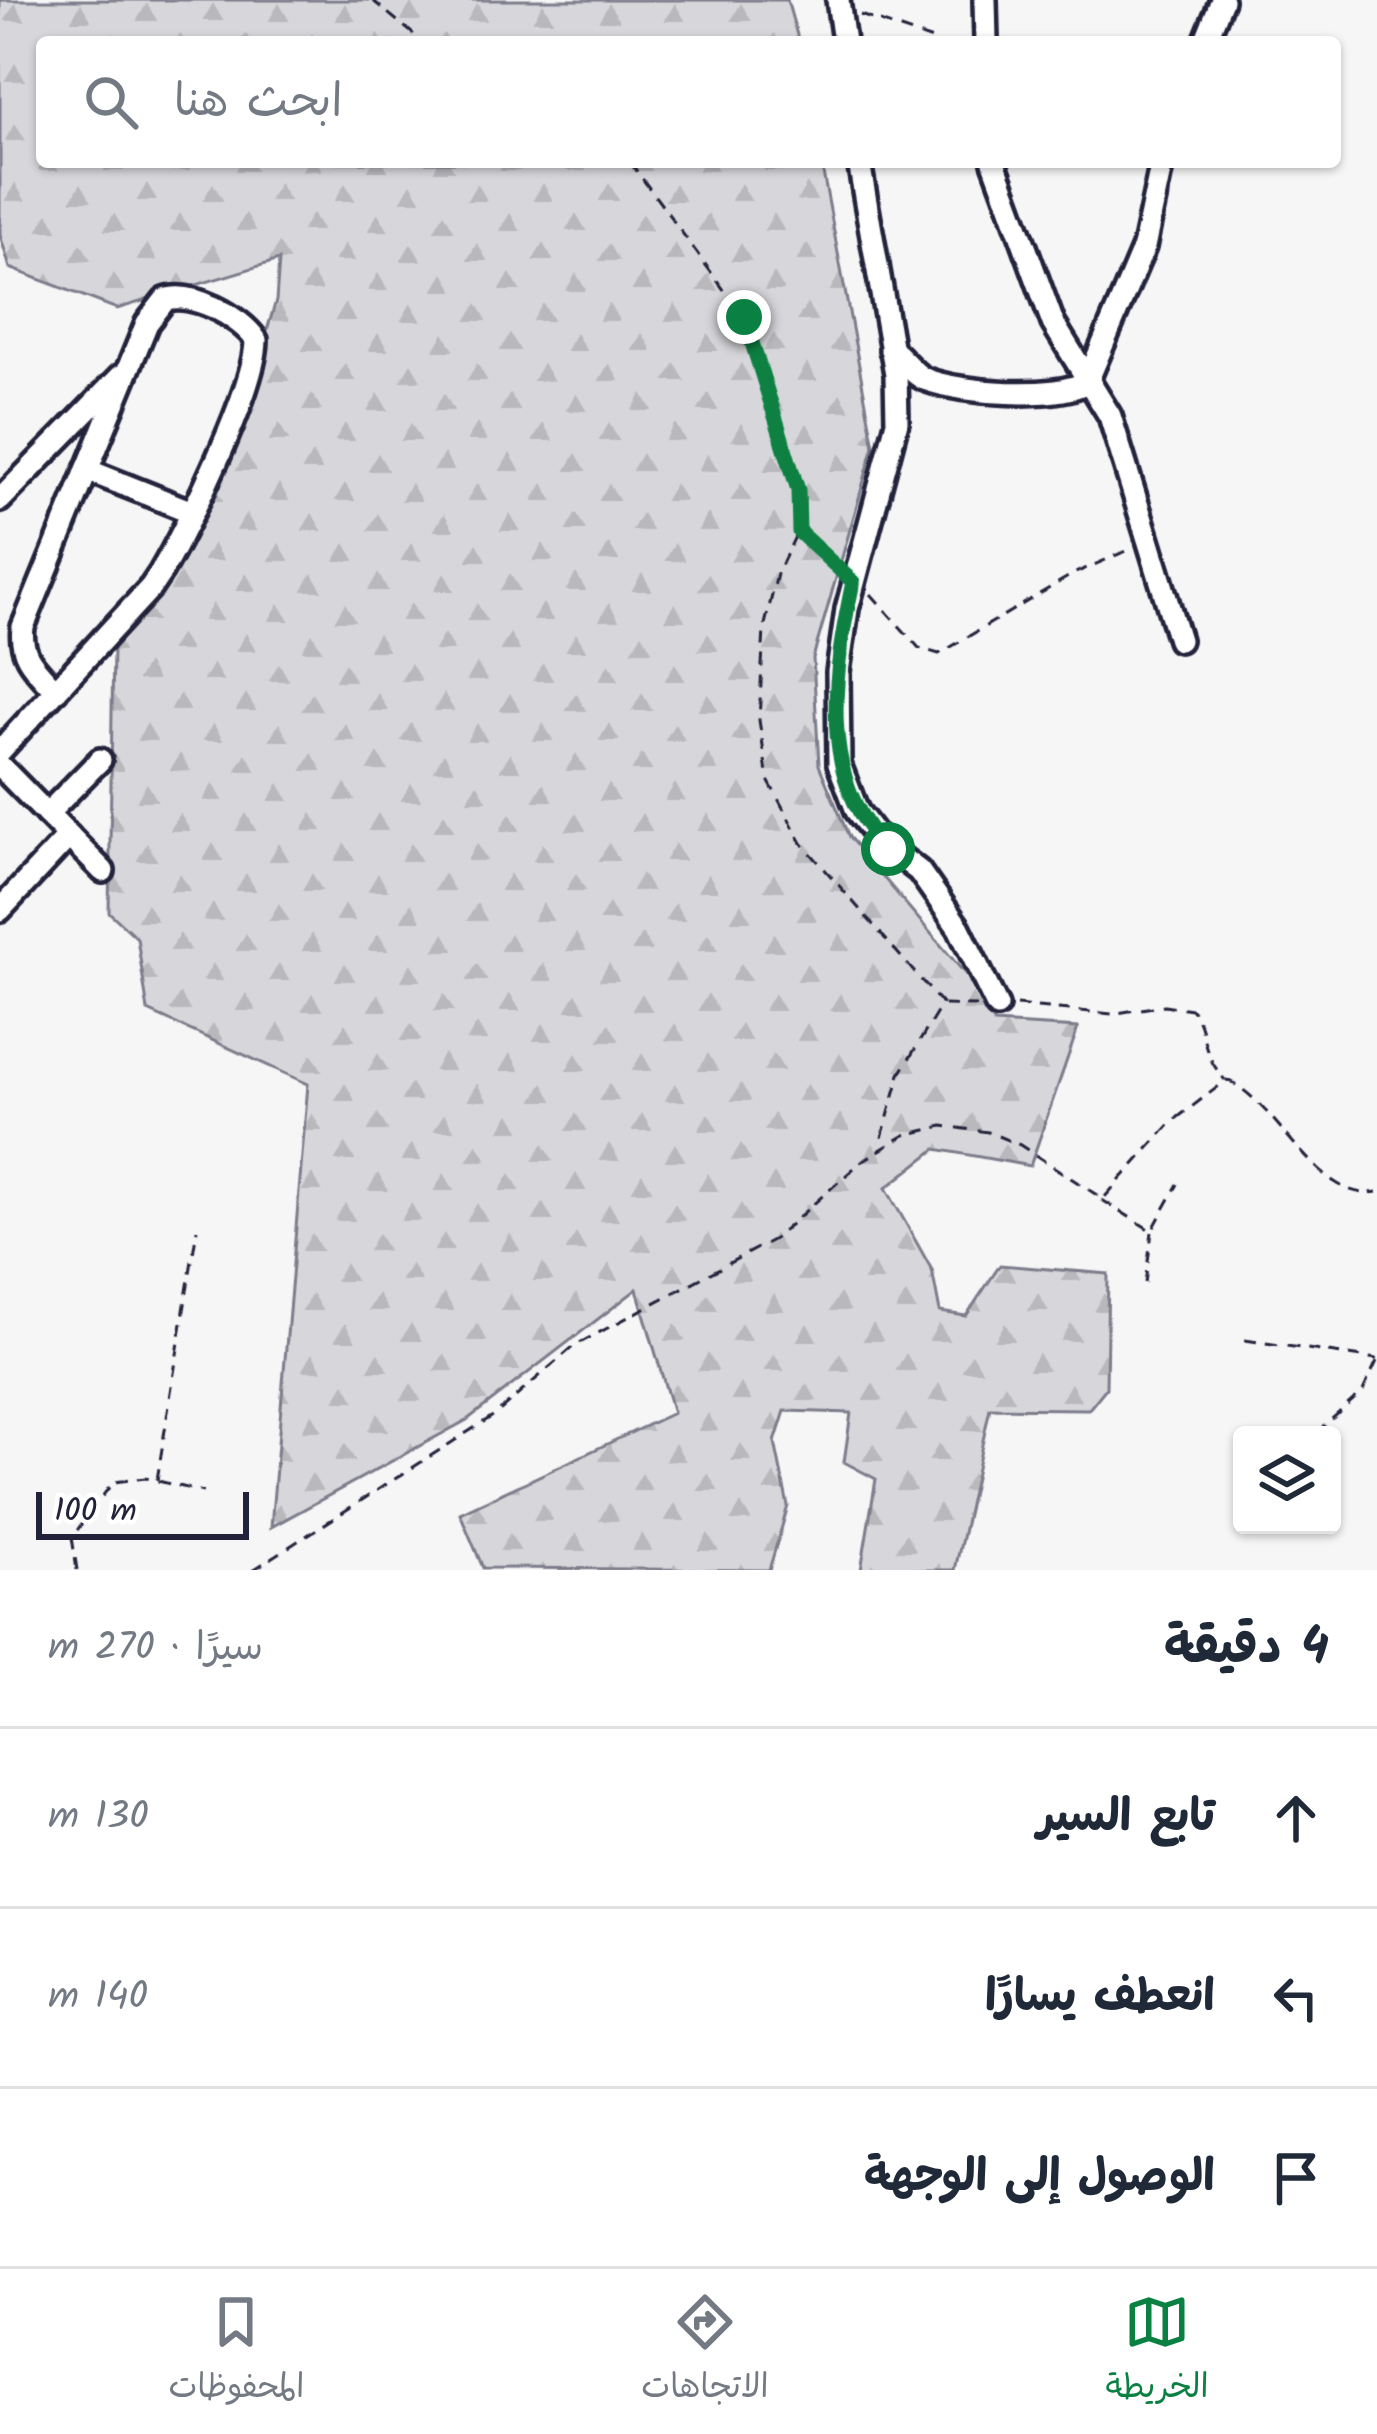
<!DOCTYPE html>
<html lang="ar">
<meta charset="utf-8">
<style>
:root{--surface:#fff;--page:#f6f6f7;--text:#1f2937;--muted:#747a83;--line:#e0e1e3;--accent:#0b8043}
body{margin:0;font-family:Kalam,"Playpen Sans Arabic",sans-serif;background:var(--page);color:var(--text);direction:rtl}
.controls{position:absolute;right:36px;bottom:36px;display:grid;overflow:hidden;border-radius:12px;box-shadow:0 3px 9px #0004}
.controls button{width:108px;height:108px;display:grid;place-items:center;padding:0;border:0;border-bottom:3px solid var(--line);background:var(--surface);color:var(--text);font:60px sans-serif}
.scale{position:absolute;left:36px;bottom:30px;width:213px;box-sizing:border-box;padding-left:12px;border:6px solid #22223b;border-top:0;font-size:33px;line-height:42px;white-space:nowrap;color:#22223b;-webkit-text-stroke:9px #fff;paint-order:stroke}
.stop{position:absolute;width:36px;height:36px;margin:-27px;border:9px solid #0b8043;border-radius:50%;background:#fff}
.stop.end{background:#0b8043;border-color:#fff;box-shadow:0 3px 12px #0008}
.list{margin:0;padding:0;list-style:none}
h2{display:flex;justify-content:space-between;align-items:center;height:156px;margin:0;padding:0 48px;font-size:51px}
h2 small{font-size:39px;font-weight:400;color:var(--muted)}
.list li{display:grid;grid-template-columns:78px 1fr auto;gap:36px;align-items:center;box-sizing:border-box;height:180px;padding:0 48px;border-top:3px solid var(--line)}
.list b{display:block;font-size:45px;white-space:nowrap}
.list em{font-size:39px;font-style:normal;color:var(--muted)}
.icon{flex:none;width:66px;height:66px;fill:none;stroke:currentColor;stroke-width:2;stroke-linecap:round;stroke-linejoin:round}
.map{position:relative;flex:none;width:1377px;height:1570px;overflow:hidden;direction:ltr}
.search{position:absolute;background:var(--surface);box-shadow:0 3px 9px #0004;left:36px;right:36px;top:36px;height:132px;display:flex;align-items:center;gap:30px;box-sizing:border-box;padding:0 42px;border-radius:12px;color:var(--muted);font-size:45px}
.sheet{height:696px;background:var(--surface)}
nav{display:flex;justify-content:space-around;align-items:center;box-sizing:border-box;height:168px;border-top:3px solid var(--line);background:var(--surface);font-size:33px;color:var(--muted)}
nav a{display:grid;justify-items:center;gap:6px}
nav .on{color:var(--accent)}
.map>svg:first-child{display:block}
.forest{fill:url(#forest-firs);stroke:#7c7c8b;stroke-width:3}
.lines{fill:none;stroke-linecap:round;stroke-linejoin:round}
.minor-casing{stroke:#22223b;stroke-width:30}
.path{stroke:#22223b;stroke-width:3;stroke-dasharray:12 9;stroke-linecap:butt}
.minor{stroke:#fff;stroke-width:21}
.route{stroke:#0b8043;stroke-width:15}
</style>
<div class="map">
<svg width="1377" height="1570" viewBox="0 0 1377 1570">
<defs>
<pattern id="forest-firs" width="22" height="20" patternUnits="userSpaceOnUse" patternTransform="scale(3)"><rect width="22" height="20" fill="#d7d7db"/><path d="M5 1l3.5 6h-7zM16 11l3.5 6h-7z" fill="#b8b8bd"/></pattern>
</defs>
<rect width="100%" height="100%" fill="#f6f6f7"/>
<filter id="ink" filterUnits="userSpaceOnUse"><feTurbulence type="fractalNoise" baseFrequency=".00833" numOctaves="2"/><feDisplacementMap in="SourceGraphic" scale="24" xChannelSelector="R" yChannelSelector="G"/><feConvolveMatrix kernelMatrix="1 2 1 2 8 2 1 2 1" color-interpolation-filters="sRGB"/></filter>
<g filter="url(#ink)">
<!-- forest -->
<path class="forest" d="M0,0H787L799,42H42V162H821L874,446L813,658L819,765L849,837L973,983L994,1023L1078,1028L1030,1166L936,1149L886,1188L932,1270L940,1312L966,1316L1000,1265L1108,1274L1106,1388L1089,1409L990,1408L955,1570H861L876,1479L844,1462L851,1413L785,1411L775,1442L788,1506L769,1570L483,1568L460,1513L673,1413L637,1289L467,1420L271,1527L308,1084L148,1011L137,938L109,912L113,647L165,584L218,489L276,301L279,260L117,309L10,268L0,235Z"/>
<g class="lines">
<defs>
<g id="minor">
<path d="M838,0L844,42"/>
<path d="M985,0L986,42"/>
<path d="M1205,42L1222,0"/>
<path d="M859,162L896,374L897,422L847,609L838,672L839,764L857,811L881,842L919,871L959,928L997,1006"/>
<path d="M994,162L1053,323L1110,416L1179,640"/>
<path d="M891,350C904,358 912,375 927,380C962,393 1055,400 1087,382L1144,247L1162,162"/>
<path d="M87,470L192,512"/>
<path d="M0,500L121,376"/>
<path d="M0,751L151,587L161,572C187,528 256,387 256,340C241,317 191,290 165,300L147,323L23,627C19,657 37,670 56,691"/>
<path d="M0,766L103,871"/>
<path d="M47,814L100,760"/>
<path d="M0,910L69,836"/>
</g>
</defs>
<!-- minor casing -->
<use href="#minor" class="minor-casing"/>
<!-- path -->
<g class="path">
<path d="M372,0L423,42"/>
<path d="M860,15L938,42"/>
<path d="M630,162L744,317L798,490L800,526L777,574L764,629L759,720L768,780L802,843L942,1004L900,1074L880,1145"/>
<path d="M799,532L839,570"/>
<path d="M871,594L919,648L939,654L1073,574L1133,548"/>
<path d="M944,1005L976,1006"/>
<path d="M1016,1005L1112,1014L1164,1005L1191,1009C1208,1029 1198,1050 1225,1080"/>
<path d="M1102,1200L1152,1231L1178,1184"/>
<path d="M1145,1283L1152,1232"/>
<path d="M1245,1340L1377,1359"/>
<path d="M1316,1433L1363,1391L1377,1361"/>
<path d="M157,1480L197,1229"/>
<path d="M77,1570L72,1537L113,1482L146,1478L203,1492"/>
<path d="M253,1570L496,1414L574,1346L774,1239L862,1161L905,1135L943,1126L988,1132L1020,1145L1103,1199L1173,1121L1227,1080C1277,1102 1318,1204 1377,1192"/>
</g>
<!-- minor -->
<use href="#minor" class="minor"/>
</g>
</g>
<g class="lines" filter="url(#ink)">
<!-- route -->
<path class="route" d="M744,317L798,490L799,532L853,582C834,671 816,780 888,849"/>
</g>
</svg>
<div class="controls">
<button><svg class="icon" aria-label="layers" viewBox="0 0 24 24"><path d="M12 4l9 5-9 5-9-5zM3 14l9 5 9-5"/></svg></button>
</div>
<div class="scale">100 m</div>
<div class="stop" style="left:888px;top:849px"></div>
<div class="stop end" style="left:744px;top:317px"></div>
<div class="search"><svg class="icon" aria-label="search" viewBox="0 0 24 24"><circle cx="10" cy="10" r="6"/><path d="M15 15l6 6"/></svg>ابحث هنا</div>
</div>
<section class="sheet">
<h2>4 دقيقة<small>سيرًا · 270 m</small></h2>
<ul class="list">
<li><svg class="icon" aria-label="ahead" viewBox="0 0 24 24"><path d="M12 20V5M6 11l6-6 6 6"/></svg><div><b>تابع السير</b></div><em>130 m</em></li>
<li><svg class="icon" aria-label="left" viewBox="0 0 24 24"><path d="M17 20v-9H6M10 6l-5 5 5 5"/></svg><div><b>انعطف يسارًا</b></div><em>140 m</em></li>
<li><svg class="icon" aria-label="arrive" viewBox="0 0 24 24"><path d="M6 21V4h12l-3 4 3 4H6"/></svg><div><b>الوصول إلى الوجهة</b></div></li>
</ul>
</section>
<nav>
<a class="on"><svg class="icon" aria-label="map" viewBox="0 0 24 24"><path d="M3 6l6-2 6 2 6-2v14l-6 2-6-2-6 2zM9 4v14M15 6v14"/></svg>الخريطة</a>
<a><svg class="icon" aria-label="directions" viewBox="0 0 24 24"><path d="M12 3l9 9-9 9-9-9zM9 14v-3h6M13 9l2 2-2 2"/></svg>الاتجاهات</a>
<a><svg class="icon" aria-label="saved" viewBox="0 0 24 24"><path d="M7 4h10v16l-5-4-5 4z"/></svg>المحفوظات</a>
</nav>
